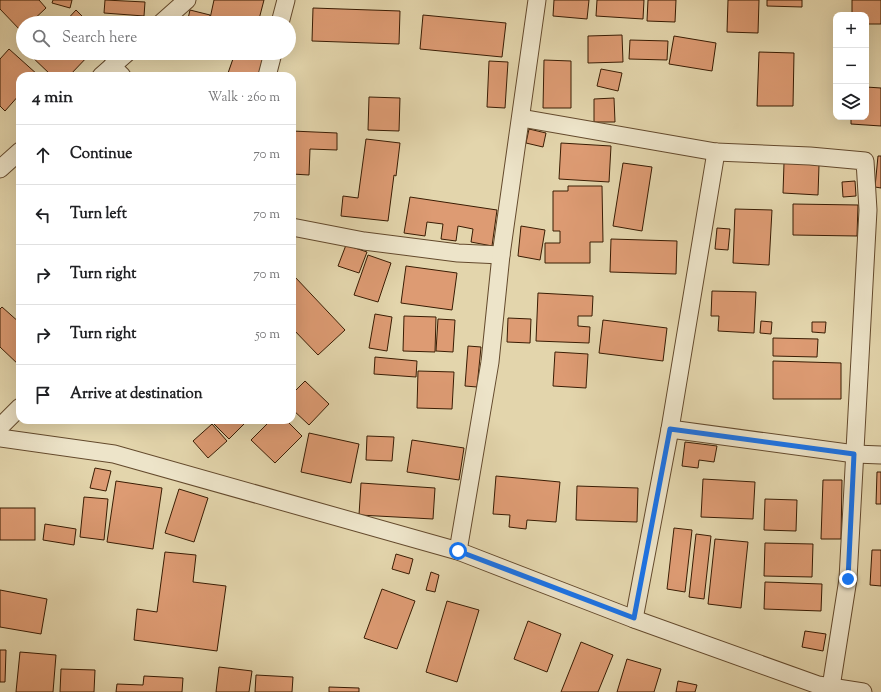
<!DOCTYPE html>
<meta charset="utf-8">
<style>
:root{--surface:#fff;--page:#f6f6f6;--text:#202124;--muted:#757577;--line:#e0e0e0}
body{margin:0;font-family:"Sorts Mill Goudy",serif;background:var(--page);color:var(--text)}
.controls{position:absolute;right:12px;top:12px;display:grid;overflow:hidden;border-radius:8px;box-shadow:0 4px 16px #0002}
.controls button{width:36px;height:36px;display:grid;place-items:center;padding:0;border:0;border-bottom:1px solid var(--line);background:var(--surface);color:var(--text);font:20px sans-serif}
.stop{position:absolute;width:12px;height:12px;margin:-9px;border:3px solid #1a73e8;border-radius:50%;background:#fff}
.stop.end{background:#1a73e8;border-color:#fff;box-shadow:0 1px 4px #0008}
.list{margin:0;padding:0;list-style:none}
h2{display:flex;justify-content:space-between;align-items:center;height:52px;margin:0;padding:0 16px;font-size:17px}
h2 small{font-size:13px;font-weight:400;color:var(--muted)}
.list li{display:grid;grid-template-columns:26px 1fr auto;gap:12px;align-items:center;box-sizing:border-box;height:60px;padding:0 16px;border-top:1px solid var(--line)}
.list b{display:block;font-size:15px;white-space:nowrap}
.list em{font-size:13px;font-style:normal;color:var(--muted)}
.icon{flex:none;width:22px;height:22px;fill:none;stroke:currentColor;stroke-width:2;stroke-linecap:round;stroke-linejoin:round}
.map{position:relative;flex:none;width:881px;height:692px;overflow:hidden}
.search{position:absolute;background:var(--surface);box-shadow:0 4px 16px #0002;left:16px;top:16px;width:280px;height:44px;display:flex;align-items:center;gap:10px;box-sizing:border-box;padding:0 14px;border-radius:22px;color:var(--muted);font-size:15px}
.panel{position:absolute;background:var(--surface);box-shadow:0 4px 16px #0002;left:16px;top:72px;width:280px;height:352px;border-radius:12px}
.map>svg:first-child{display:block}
.building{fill:#dd9b73;stroke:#391c03}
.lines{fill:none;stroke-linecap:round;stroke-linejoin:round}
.street-casing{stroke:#644a2d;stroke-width:19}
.street{stroke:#ede4c9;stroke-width:17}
.route{stroke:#1a73e8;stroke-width:5}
</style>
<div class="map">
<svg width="881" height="692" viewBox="0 0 881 692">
<rect width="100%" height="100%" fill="#e3d5ac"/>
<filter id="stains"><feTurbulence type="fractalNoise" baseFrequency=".005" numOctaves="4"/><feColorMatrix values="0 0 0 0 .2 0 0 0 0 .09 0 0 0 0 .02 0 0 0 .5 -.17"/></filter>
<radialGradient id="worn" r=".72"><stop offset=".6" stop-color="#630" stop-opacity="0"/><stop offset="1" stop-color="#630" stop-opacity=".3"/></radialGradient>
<!-- building -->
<g class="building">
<path d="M0,0H39L46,8L30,23H23V29L21,31L0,9Z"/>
<path d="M53,0H72L70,8L52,3Z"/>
<path d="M105,0L145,2L144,16L104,13Z"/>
<path d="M214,0H264L258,23H209Z"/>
<path d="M554,0H589L587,19L553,16Z"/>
<path d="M597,0H644L643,19L596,16Z"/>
<path d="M648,0H676L675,22L647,21Z"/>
<path d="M728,0H759L758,33L727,32Z"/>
<path d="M767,0H802V7L767,6Z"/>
<path d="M852,0H881V24H866V15H852Z"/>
<path d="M313,8L400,11L399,44L312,41Z"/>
<path d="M76,10L89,23H64Z"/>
<path d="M190,10L210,15L208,23H187Z"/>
<path d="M423,15L506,23L502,57L420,49Z"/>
<path d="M622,35L623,62L588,63V36Z"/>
<path d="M674,36L716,43L712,71L669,64Z"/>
<path d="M630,40L668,41L667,60L629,59Z"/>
<path d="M9,49L38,75L36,76H20V94L5,111L0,106V59Z"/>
<path d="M759,52L794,53L793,106H757Z"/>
<path d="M28,53H91L69,76H52Z"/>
<path d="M235,53H262L267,55L259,76H227Z"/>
<path d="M544,60L571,61V108H543Z"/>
<path d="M489,61L508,62L505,108L487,107Z"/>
<path d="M601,69L622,73L618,91L597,86Z"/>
<path d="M866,87L881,88V126L851,124V117H866Z"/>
<path d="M369,97L400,98L399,131L368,130Z"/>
<path d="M614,98L615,122H594V99Z"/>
<path d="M529,129L546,133L543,147L526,143Z"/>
<path d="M292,131L337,133V150L310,149L309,175L292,174Z"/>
<path d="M366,139L400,143L396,176L394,175L388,221L341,216L343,196L358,198Z"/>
<path d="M561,143L611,146L609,182L559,179Z"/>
<path d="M878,156H881V188L875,187Z"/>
<path d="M623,163L652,167L642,231L613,226Z"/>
<path d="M784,163L819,165L818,195L783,193Z"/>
<path d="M855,181L856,196L843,197L842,182Z"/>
<path d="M568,186H602L603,242H590V263H545V243H560V231H553V191H568Z"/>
<path d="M410,197L497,210L492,246L471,242L473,229L458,226L456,241L441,239L443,224L427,222L425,236L404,233Z"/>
<path d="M793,204L858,205L857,236L793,235Z"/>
<path d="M735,209L772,210L769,265L733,263Z"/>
<path d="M521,226L545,230L540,260L518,256Z"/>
<path d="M717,228L730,229L728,250L715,249Z"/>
<path d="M611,239L677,241L676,274L610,272Z"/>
<path d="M346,245L367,252L359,273L338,266Z"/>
<path d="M368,255L391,263L378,302L354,295Z"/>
<path d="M406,266L457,273L452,310L401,303Z"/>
<path d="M295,277L345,330L318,355L292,328V280Z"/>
<path d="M712,291L756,292L754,333L718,331L719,316H711Z"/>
<path d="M538,293L593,296L592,316H578V326L590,327L589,343L536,341Z"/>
<path d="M2,307L20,323V366L0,347V309Z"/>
<path d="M375,314L392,317L387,351L369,348Z"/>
<path d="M404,316L436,317L435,352L403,351Z"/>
<path d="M508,318L531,319L530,343L507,342Z"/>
<path d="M438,319L455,320L453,352L436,351Z"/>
<path d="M603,320L667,328L663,361L599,353Z"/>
<path d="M761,321L772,322L771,334L760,333Z"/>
<path d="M812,322H826L825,333L812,332Z"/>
<path d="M773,338L818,339L817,357L773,356Z"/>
<path d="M468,346L481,347L477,387L465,386Z"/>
<path d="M555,352L588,354L586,388L553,386Z"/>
<path d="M375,357L417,361L416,377L374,374Z"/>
<path d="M773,361L841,363V399H773Z"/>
<path d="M418,371L454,372L452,409L417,408Z"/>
<path d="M305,381L329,404L309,425L292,409V394Z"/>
<path d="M210,420H241L245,423L229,439Z"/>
<path d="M271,420H286L302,436L275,463L251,440Z"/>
<path d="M212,424L227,441L208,458L193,441Z"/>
<path d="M309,433L359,444L351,483L301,472Z"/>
<path d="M367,436L394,437L392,461L366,460Z"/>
<path d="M412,440L464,448L459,480L407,472Z"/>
<path d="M685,442L717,446L714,462L699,460L698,468L682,466Z"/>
<path d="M95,468L111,471L106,491L90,488Z"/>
<path d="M877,472H881V504H876Z"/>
<path d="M496,476L560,482L556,522L527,520L526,529L509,527L510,515L493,514Z"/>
<path d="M703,479L755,482L753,519L701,517Z"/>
<path d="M823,480H842L841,539H821Z"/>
<path d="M116,481L162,488L153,549L107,542Z"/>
<path d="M361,483L435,488L433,519L359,515Z"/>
<path d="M577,486L638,488L637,522L576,520Z"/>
<path d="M179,489L208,498L194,542L165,533Z"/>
<path d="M84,497L108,499L104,540L80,537Z"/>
<path d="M765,499L797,500L796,531L764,530Z"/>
<rect x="0" y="508" width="35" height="32"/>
<path d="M45,524L76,529L74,545L43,540Z"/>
<path d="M674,528L692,530L685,592L667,589Z"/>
<path d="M696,534L711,536L704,599L689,597Z"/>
<path d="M715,539L748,542L741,608L708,604Z"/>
<path d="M765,543L813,544L812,577L764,576Z"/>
<path d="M872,550H881V586L870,585Z"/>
<path d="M165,552L196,555L193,582L226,586L217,651L134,640L137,609L157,612Z"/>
<path d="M396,554L413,559L409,574L392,569Z"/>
<path d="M431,572L439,575L435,592L426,590Z"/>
<path d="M765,582L822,584L821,611L764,609Z"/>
<path d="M382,589L415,601L397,649L364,638Z"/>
<path d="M0,590L47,599L41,634L0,627Z"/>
<path d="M447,601L479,610L457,682L426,672Z"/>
<path d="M528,621L561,634L547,672L514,659Z"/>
<path d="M805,631L826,634L823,651L802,647Z"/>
<path d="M581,642L613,655L598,692H561Z"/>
<path d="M0,650H6L5,682H0Z"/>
<path d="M20,652L56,655L53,692H16Z"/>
<path d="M627,659L661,669L654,692H617Z"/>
<path d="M219,667L252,671L249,692H216Z"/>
<path d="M61,669L95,670L94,692H60Z"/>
<path d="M256,675L293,677L292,692H255Z"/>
<path d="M144,676L183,678L182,692H116L117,684L143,685Z"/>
<path d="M678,681L697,685L695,692H676Z"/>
<path d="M329,687L359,688V692H329Z"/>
</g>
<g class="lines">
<defs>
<g id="street">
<path d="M161,23L187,0"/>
<path d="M280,23L286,0"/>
<path d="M112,66L122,76"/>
<path d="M101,76L127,53"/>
<path d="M267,76L273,53"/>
<path d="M521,118L716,152L810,156L865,161L868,210L848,579L831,687"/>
<path d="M0,169L20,151"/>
<path d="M292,227L364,241L458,253L501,255"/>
<path d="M0,427L20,407"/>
<path d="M670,429L855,454L881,455"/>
<path d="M0,438L114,454L458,551L634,619L818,685L863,692"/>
<path d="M458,551L490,362L501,255L537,0"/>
<path d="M634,619L670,429L716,152"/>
</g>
</defs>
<!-- street casing -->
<use href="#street" class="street-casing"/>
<!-- street -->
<use href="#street" class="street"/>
</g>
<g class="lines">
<!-- route -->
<path class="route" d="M458,551L634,618L670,429L854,454L848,579"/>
</g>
<rect width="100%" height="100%" filter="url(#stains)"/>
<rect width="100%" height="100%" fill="url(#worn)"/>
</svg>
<div class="controls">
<button>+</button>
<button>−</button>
<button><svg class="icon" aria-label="layers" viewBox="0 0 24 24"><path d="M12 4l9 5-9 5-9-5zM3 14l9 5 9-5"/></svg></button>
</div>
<div class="stop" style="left:458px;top:551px"></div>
<div class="stop end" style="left:848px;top:579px"></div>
<div class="search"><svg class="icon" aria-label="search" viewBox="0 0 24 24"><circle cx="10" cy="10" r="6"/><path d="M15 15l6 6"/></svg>Search here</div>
<section class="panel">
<h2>4 min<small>Walk · 260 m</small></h2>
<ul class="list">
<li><svg class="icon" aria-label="ahead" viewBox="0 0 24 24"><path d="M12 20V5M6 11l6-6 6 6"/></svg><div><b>Continue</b></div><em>70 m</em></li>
<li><svg class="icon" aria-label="left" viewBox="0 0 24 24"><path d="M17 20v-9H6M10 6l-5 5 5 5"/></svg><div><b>Turn left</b></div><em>70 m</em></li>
<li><svg class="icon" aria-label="right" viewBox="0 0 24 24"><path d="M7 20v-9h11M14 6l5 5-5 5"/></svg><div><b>Turn right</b></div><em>70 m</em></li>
<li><svg class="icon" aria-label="right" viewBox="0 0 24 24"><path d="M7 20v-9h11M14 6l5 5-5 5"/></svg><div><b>Turn right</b></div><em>50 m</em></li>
<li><svg class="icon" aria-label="arrive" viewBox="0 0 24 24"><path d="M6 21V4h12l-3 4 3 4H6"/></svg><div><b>Arrive at destination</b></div></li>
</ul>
</section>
</div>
